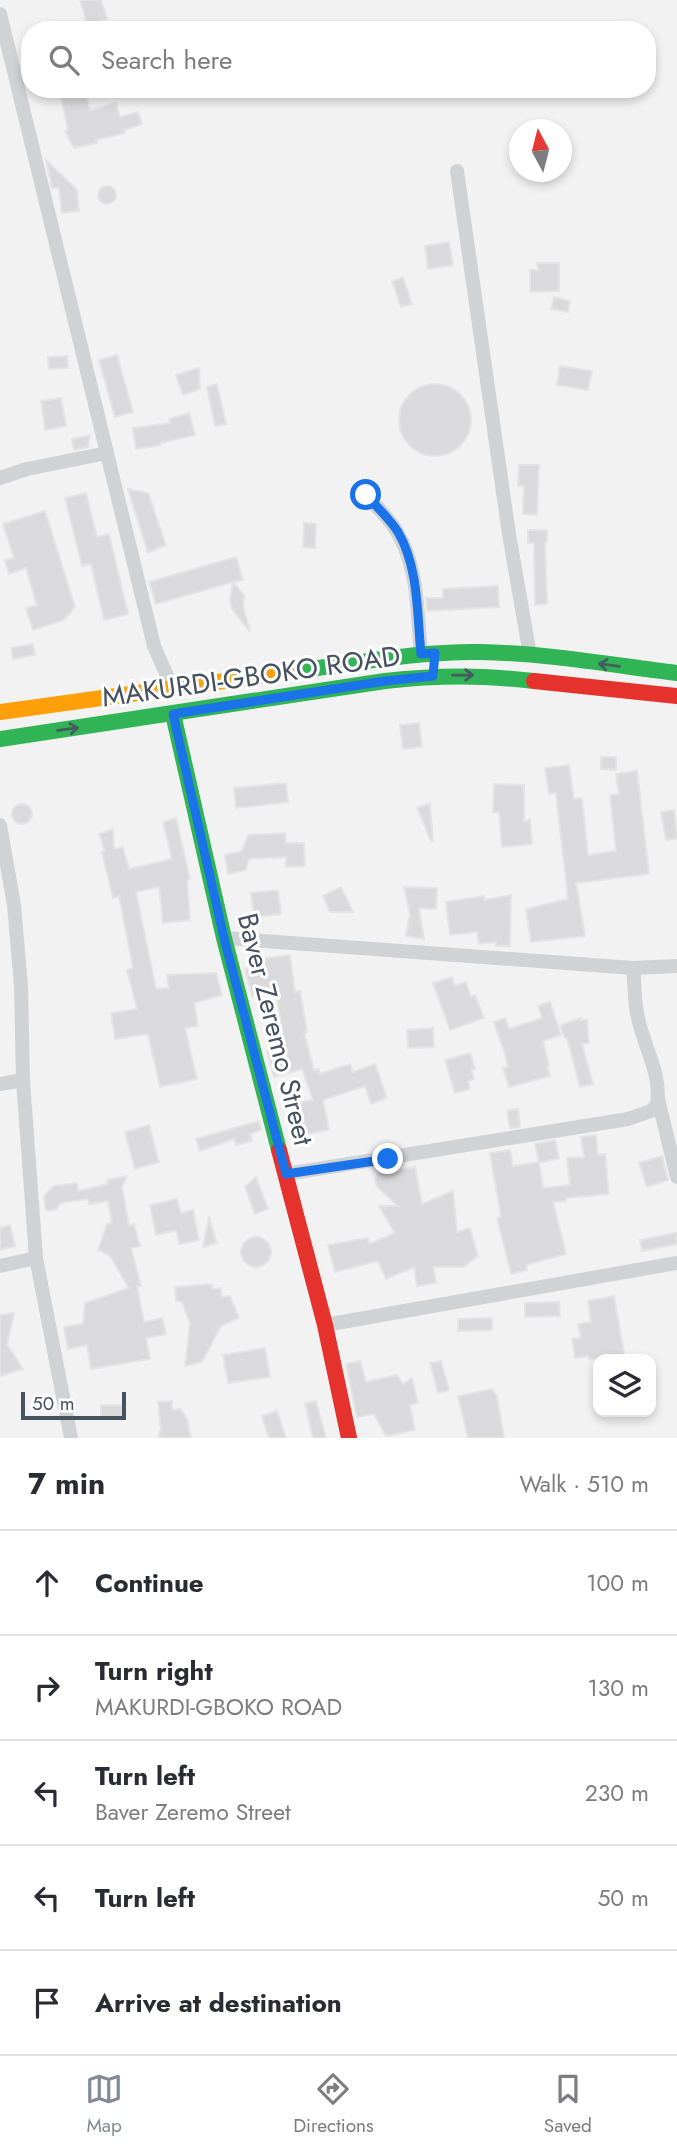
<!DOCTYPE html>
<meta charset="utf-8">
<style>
:root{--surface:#fff;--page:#f7f7f7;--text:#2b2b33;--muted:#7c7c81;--line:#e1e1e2;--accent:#838a94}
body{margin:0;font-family:Jost,sans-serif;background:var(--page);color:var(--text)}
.controls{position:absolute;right:21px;bottom:21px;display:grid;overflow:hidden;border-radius:14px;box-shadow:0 4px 10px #0003}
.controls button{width:63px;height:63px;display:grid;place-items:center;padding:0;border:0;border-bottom:2px solid var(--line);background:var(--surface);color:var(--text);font:35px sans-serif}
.compass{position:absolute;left:509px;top:119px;width:63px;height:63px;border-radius:50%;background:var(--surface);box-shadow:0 4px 10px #0003;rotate:353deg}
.scale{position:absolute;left:21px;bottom:18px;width:105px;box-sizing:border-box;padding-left:7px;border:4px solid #475261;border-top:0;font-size:19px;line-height:24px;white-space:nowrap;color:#475261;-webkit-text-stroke:5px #fff;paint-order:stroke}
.stop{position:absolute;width:21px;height:21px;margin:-16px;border:5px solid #1a73e8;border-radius:50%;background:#fff}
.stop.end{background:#1a73e8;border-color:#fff;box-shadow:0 2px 7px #0008}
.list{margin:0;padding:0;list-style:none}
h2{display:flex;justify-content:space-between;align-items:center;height:91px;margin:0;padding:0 28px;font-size:30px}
h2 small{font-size:23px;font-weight:400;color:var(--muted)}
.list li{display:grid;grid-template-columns:46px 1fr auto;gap:21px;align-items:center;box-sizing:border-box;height:105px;padding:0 28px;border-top:2px solid var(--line)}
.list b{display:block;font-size:26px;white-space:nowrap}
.list p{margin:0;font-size:23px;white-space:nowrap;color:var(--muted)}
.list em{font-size:23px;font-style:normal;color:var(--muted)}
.icon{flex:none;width:38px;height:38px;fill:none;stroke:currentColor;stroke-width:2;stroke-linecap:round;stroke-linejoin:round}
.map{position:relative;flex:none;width:677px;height:1438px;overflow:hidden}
.search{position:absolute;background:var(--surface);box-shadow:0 4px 10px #0003;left:21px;right:21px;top:21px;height:77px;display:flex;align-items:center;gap:18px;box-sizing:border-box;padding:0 24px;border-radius:28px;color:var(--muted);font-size:26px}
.sheet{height:616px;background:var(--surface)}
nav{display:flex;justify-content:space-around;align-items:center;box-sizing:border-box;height:98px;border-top:2px solid var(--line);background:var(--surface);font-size:19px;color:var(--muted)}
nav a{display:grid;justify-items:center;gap:4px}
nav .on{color:var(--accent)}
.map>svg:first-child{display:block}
.building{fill:#dadadd;stroke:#e4e4e5;stroke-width:2}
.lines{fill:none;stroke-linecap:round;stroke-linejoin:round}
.street{stroke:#d0d3d6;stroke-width:14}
.fast{stroke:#30b455;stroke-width:16}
.slow{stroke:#ff9f0a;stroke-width:16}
.jam{stroke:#e5322d;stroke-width:16}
.oneway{stroke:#455c60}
.route{stroke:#1a73e8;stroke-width:9}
.labels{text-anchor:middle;stroke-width:6;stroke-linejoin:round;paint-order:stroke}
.street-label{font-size:28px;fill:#475261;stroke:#fff}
</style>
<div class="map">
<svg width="677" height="1438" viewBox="0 0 677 1438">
<rect width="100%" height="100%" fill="#f3f2f2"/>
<!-- building -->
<g class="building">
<path d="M80,0H101L107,19L87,24Z"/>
<path d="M85,91L90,110L116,103L120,117L138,112L142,124L124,130L125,133L96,140L97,143L74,148L65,131L68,130L61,97Z"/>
<path d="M46,160L77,190L79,211L62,213L59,188H52Z"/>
<circle cx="107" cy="195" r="9"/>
<path d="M449,242L453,265L428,269L425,246Z"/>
<path d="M537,263H559V291L530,292V270H538Z"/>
<path d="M403,277L412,304L401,307L392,281Z"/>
<path d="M554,297L570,301L568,312L551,309Z"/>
<path d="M117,355L133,412L115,417L99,360Z"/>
<path d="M67,356L68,368L49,369L48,357Z"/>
<path d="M560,366L592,371L588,390L557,385Z"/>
<path d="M199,368L200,389L183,395L176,375Z"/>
<path d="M217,384L226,424L215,426L207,387Z"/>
<circle cx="435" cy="420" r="36"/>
<path d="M61,398L66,426L45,430L41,401Z"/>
<path d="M189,413L195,435L161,443V445L136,449L133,428L170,423L169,419Z"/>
<path d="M90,435L88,447L74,450L72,439Z"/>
<path d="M519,465H539L537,515L523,514L524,486H518Z"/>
<path d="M128,489L148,493L166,545L148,553Z"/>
<path d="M86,493L97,537L109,534L128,614L104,620L91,564L82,566L65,498Z"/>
<path d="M45,511L75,607L64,620L33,630L26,608L37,605L26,568L9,574L5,560L14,558L3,524Z"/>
<path d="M304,523L316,524L315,548L303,547Z"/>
<path d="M528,530H547V542H545L547,604L535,605L534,543H528Z"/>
<path d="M236,557L243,580L233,582L244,595L243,606L250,632L232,609L230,599L233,582L156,604L149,582Z"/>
<path d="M498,586L499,607L427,611L426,598H443V589Z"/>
<path d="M33,644L35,655L13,659L11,648Z"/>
<path d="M419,723L422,747L403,749L400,725Z"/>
<path d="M601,757H616V770L601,769Z"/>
<path d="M569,765L574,799L582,798L588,855L616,851L610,795L619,794L616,774L637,771L649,874L576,883L585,936L531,942L526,909L568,899L556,793L549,794L545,768Z"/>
<path d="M286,783L288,802L236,808L234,788Z"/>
<path d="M494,784L524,785V821L530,820L532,844L502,847L499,812H493Z"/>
<path d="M430,803L433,841H431L417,808Z"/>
<circle cx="22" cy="814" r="10"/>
<path d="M674,810L677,838L666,840L661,812Z"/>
<path d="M176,818L190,879L187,880L190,920L163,923L159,887L136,892L156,989L169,988L167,975L216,973L222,995L194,1003L198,1026L185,1028L197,1079L160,1087L148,1034L115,1039L111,1013L137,1009L127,970L133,968L119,896L113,898L102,852L105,851L99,834L113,829L114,849L123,847L129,869L172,859L163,822Z"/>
<path d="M285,833L286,843H304L305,866L286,867V857L249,859L246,870L228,874L225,855L242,851L248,835Z"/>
<path d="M341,887L353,912H330L323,896Z"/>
<path d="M404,887L437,888L436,909L419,908L424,939L406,936L410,914Z"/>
<path d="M278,890L281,914L254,917L251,893Z"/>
<path d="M511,895L510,946H496V942L479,944L477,932L450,935L446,902L484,896V900Z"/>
<path d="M290,955L295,992L300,991L307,1032H304L314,1070L319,1069V1074L350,1064L353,1072L375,1064L387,1098L371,1104L365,1086L323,1100L329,1130L306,1134L300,1102L313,1100L302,1069L274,1077L267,1051L285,1046L275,989L252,996L245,969L259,965L258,959Z"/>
<path d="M452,977L455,986L466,982L471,997L475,995L484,1018L450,1030L433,983Z"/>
<path d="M550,1002L561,1035L543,1041L549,1065L547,1066L550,1076L509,1087L503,1068L508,1067L504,1051L494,1022L505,1018L509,1029L542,1018L538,1006Z"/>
<path d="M581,1018V1020H587L589,1043L582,1044L593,1084L580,1087L567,1038H565L560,1025Z"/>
<path d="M433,1028L434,1047L408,1048L407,1030Z"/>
<path d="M470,1053L475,1069L471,1070L474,1079L468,1081L470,1089L455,1093L445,1060Z"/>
<path d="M518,1109L520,1127L510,1128L507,1111Z"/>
<path d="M259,1121L261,1130L250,1134L252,1141L236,1145L234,1139L200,1151L196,1139Z"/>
<path d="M149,1125L159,1162L135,1169L125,1132Z"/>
<path d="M596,1135L598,1155L605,1154L609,1194L566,1198V1201L553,1202L566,1254L526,1265L527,1270L511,1274L497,1218L501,1217L490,1153L510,1150L513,1166L539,1162L543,1188L570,1185L567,1158L584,1157L581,1137Z"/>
<path d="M555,1140L559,1158L539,1163L535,1144Z"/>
<path d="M662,1156L668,1180L647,1187L639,1163Z"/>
<path d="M415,1167L422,1204L453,1191L457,1232L470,1228L478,1256L463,1267H433L436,1283L417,1286L414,1267L386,1279L378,1261L335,1272L328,1245L368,1238L369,1244L395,1233L379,1206H398L377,1187L375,1179L378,1173L384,1169L393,1171Z"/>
<path d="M127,1176L122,1187L129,1226L134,1224L140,1246L131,1248L141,1286H137L144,1322L162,1318L166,1334L146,1338L150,1359L91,1369L87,1345L68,1349L64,1327L83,1324L85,1303L129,1288L110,1256L98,1250L107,1224L112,1223L108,1201L89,1204L88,1199L60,1203L57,1209L46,1211L44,1196L54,1186L77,1183L78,1191L108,1184L107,1180Z"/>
<path d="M256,1177L268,1209L255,1214L245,1187Z"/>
<path d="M177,1199L181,1213L193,1210L199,1240L179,1244L176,1230L156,1235L150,1205Z"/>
<path d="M209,1217L217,1243L203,1247Z"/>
<path d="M10,1225L15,1246L0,1250V1228Z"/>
<path d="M676,1233L677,1244L642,1251L640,1240Z"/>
<circle cx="256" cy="1252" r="15"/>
<path d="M212,1284V1289L221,1288V1297L230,1296L239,1318L221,1326L202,1362L185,1366L190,1324L182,1302L176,1301L175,1287Z"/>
<path d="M614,1296L625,1359H589L588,1356L575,1358L572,1339L581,1338L578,1324L591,1322L588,1301Z"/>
<path d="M559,1302L560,1316L525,1317V1303Z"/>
<path d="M14,1313L7,1344L23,1369L0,1376V1315Z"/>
<path d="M492,1318V1330L458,1331V1319Z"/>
<path d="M265,1348L270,1377L228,1383L223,1355Z"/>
<path d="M360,1361L366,1382L397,1375L403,1384L412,1378L418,1403L410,1405L415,1430L386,1436L374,1414L357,1417L346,1364Z"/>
<path d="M441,1361L449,1390L438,1393L430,1363Z"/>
<path d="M492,1389L497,1396L504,1438H468L458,1396Z"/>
<path d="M172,1401V1410L181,1409L187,1419L191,1438H158L161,1429L158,1402Z"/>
<path d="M316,1401L326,1438H313L305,1403Z"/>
<path d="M101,1405H122L123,1418L101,1419Z"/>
<path d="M277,1411L286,1438H269L262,1416Z"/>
</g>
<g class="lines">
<!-- street -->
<g class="street">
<path d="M0,14L154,646L172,687"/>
<path d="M457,171L509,534L530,655"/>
<path d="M0,478L27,469L107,453"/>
<path d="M366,495C377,507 389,518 397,532C419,568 417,615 421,654"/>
<path d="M0,825L14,905L21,986L23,1080L36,1258L71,1438"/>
<path d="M224,938L633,968L677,966"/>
<path d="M0,1084L23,1080"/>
<path d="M658,1099L677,1177"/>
<path d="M286,1174L628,1119L651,1111L657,1105C662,1075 644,1047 638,1018C634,1002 635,984 633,968"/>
<path d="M0,1266L36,1258"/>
<path d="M325,1325L677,1263"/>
</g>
<!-- fast -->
<g class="fast">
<path d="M289,672C353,664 417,651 480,652C546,653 612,665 677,673"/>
<path d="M173,714L224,938L279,1150"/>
<path d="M0,739L385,681C439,675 480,675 534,681"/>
</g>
<!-- slow -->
<path class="slow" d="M0,712L289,672"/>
<!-- jam -->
<g class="jam">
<path d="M534,681L677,696"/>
<path d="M279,1150L325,1325L349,1438"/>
</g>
</g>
<!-- one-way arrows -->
<defs><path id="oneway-shaft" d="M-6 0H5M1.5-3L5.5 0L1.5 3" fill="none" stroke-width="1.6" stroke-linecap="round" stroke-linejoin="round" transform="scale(1.75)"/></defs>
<g class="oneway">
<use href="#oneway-shaft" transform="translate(609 665) rotate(-173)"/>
<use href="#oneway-shaft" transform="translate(463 675) rotate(-1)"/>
<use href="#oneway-shaft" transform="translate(68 729) rotate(-8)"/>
</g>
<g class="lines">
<!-- route -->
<path class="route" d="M366,495C377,507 389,518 398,532C419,568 417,615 421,654L435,653L433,676L385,681L173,714L224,938L286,1174L388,1159"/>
</g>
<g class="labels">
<!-- street labels -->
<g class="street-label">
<text transform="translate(251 676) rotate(-8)" y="10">MAKURDI-GBOKO ROAD</text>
<text transform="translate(276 1029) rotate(76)" y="10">Baver Zeremo Street</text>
</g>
</g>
</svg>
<div class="controls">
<button><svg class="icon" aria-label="layers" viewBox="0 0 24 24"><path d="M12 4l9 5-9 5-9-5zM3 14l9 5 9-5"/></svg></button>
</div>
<svg class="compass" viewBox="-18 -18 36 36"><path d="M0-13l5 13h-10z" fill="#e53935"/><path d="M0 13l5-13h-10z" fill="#7c7c81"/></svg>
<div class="scale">50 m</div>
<div class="stop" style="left:366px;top:495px"></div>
<div class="stop end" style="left:388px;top:1159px"></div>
<div class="search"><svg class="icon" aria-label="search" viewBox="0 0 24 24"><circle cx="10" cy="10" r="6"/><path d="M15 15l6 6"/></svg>Search here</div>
</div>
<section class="sheet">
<h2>7 min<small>Walk · 510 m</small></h2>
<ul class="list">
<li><svg class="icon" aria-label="ahead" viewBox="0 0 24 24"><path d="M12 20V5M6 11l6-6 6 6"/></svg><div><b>Continue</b></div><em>100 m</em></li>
<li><svg class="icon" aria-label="right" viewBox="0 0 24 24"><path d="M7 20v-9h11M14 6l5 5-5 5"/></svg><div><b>Turn right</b><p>MAKURDI-GBOKO ROAD</p></div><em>130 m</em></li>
<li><svg class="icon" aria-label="left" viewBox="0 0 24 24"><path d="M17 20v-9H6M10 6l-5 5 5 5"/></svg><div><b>Turn left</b><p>Baver Zeremo Street</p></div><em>230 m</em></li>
<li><svg class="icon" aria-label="left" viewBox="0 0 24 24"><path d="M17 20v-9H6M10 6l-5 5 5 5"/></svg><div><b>Turn left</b></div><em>50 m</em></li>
<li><svg class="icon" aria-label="arrive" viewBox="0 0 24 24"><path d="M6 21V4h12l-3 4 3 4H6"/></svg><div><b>Arrive at destination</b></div></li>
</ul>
</section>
<nav>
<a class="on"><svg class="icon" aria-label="map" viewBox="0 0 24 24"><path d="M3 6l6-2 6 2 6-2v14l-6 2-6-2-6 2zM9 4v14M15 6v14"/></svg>Map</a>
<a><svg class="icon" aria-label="directions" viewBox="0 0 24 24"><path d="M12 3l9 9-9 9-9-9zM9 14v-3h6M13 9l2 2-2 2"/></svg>Directions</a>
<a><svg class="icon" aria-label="saved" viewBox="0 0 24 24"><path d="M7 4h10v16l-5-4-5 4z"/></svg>Saved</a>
</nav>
